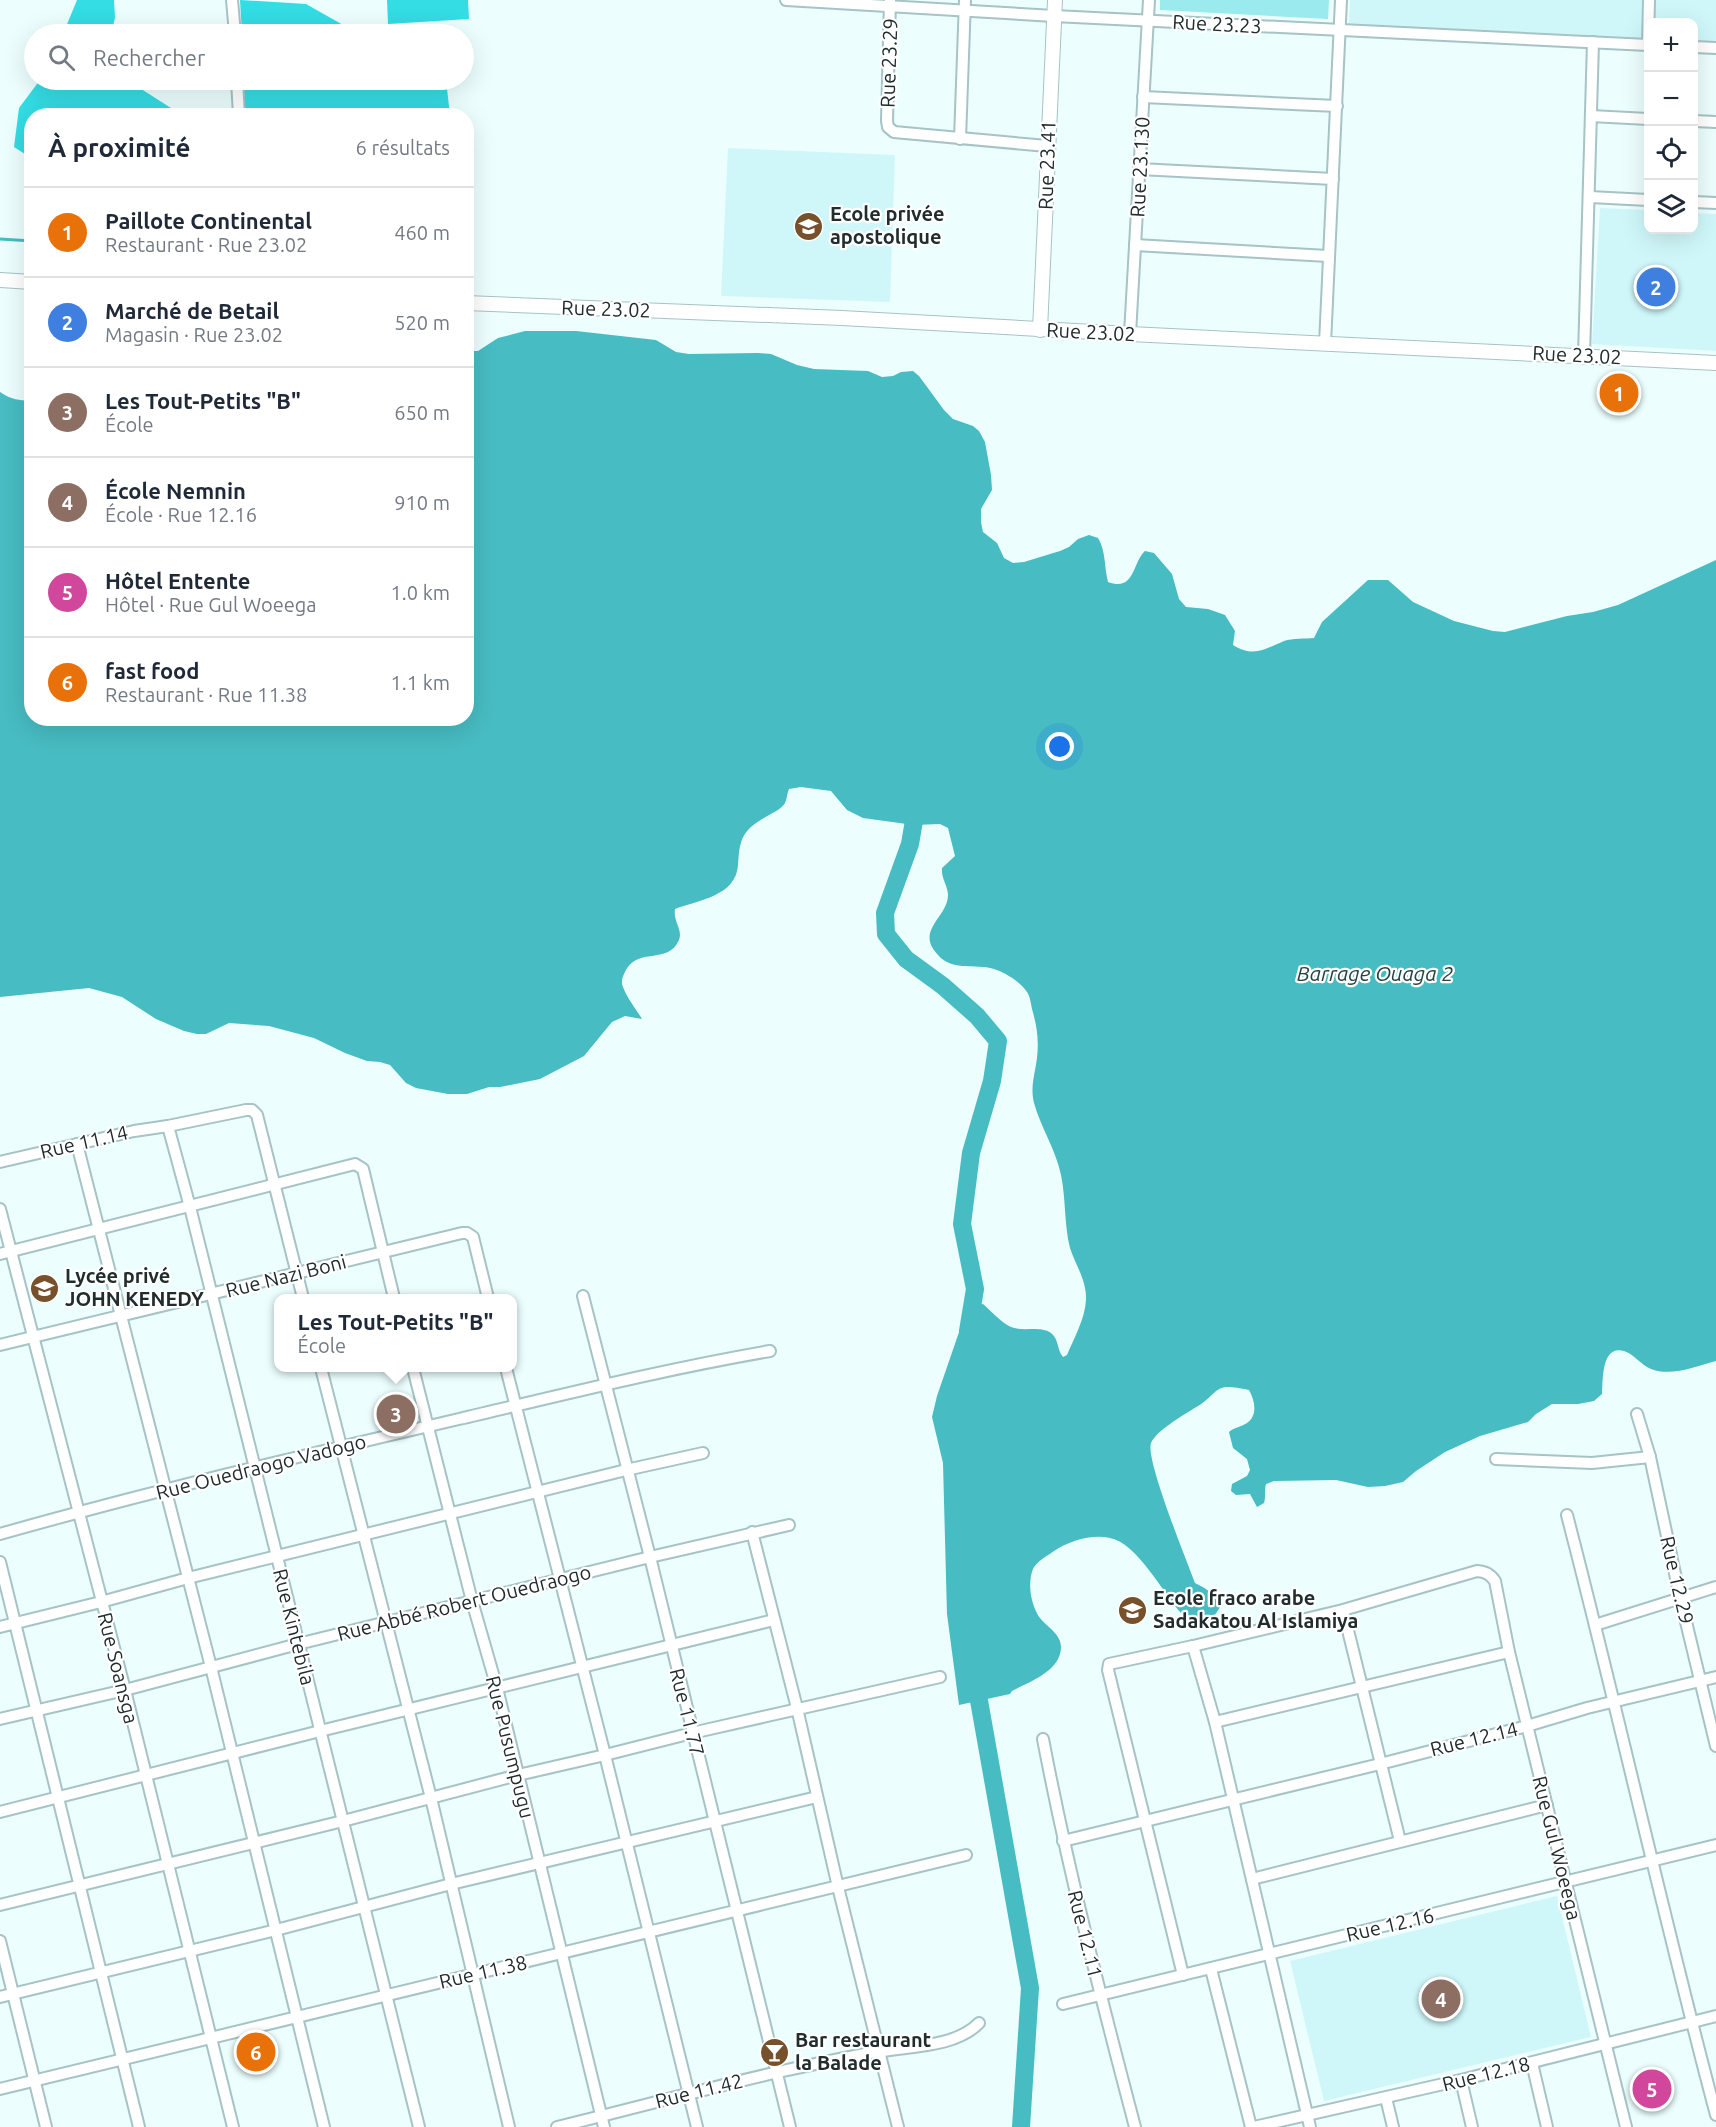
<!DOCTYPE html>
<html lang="fr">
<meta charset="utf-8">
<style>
:root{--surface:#fff;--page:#f6f6f7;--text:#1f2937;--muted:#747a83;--line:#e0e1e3;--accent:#1a73e8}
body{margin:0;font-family:Ubuntu,sans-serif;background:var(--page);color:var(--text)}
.controls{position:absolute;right:18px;top:18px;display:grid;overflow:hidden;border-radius:12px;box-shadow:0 6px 24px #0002}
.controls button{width:54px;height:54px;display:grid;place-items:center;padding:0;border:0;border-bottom:2px solid var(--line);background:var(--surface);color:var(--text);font:30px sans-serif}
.you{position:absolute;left:1060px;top:747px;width:21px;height:21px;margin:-15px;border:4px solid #fff;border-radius:50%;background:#1a73e8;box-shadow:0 0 0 9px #1a73e833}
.badge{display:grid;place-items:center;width:39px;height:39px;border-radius:50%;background:var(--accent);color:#fff;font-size:20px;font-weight:700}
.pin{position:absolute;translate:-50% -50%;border:3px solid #fff;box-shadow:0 2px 6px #0006}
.popup{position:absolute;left:274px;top:1294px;width:243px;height:78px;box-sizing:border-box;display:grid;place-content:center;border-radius:12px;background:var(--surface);filter:drop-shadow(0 2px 4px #0005);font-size:20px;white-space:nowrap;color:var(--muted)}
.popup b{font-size:22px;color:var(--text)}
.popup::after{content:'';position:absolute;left:50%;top:100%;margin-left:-12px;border:12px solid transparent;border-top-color:var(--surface)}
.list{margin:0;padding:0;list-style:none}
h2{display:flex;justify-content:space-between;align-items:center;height:78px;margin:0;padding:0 24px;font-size:26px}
h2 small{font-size:20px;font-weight:400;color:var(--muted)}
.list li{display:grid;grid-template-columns:39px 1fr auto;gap:18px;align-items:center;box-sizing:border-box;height:90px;padding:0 24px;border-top:2px solid var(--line)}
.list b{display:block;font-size:22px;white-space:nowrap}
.list p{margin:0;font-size:20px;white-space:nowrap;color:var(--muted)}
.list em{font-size:20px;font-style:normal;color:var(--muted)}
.icon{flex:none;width:33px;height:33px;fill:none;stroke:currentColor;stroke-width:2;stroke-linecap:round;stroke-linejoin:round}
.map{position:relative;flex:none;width:1716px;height:2127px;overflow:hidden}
.search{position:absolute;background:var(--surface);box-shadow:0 6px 24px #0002;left:24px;top:24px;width:450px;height:66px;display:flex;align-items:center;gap:15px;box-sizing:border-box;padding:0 21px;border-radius:33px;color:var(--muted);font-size:22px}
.panel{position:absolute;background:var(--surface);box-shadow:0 6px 24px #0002;left:24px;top:108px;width:450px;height:618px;border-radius:24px}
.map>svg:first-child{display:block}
.built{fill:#cff7f9}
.green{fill:#9beaee}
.forest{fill:#34dce4}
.water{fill:#47bcc2}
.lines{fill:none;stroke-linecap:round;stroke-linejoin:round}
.stream{stroke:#47bcc2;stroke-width:3}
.river{stroke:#47bcc2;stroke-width:18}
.minor-casing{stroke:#a6c3c5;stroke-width:14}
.tertiary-casing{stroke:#a6c3c5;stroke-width:16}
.minor{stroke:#fff;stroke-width:10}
.tertiary{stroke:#fff;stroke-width:14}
.labels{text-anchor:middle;stroke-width:4.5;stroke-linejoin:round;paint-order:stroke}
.street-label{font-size:20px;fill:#212c2d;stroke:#fff}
.poi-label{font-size:20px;font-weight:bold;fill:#212c2d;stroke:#fff;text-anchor:start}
.water-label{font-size:21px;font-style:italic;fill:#274142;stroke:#fff}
</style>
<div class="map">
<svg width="1716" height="2127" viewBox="0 0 1716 2127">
<rect width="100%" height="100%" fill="#ecfefe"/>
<!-- built -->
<g class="built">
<path d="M1350,0H1716V44L1694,43V22H1648V40L1349,24Z"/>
<path d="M728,148L895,155L890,302L721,296Z"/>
<path d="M1600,208L1648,210V230H1694V213L1716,214V351L1592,344Z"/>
<path d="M1557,1896L1591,2037L1324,2101L1290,1961Z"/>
</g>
<!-- green -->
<path class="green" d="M1160,0H1329L1328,19L1160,10Z"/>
<!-- forest -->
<g class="forest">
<path d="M77,0H114L115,18L111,34H63Z"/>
<path d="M240,0L306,4L359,34H242Z"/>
<path d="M387,0H468L469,19L388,24Z"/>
<path d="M40,80H127L182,115L32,116L31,158L14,147L19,108Z"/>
<path d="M244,80H446L450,115H245Z"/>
</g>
<!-- water -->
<path class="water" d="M525,331H576L656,340L676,352L689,354L758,353L771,354L797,365L814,369L868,371L882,377L893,376L901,372L913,371L919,376L944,410L953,419L973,426L979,431L985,442L991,475L992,490L981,509V522L983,532L997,543L1004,558L1013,563L1024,562L1060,551L1069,547L1078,539L1089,535L1098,538C1106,551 1104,567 1108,582C1135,592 1132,563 1145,551L1154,553L1172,574L1179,599L1186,607L1208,609L1225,615L1235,631L1233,645C1254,658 1265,649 1284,641C1293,638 1305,639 1314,638L1322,622L1368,580H1388L1413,602L1454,621L1493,631L1505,632L1567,616L1593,612L1618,605L1716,560V1361C1697,1366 1671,1377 1651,1369C1641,1365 1634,1354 1624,1351C1601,1344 1603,1381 1602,1394L1594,1401L1578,1404H1552L1536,1414L1528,1422L1480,1436L1445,1452L1416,1471L1403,1482L1385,1486L1368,1487L1336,1480L1274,1481L1266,1484C1264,1491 1266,1496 1264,1503L1257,1507L1250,1494L1236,1495L1231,1491L1232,1484L1247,1476L1250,1470L1247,1459L1233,1448L1229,1432C1235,1427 1241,1427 1247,1423C1258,1415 1255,1401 1249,1390C1210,1381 1222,1393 1193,1409C1182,1416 1156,1431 1151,1443C1145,1459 1187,1561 1195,1583C1207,1589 1214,1593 1220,1607C1215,1616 1207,1626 1195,1625C1190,1624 1185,1617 1181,1613C1163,1593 1137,1543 1110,1538C1092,1534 1069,1541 1054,1551C1047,1556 1036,1562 1033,1569C1027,1584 1031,1605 1040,1618C1047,1627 1061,1634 1061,1647C1061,1671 1029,1682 1012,1691L1010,1694L959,1705L947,1614L943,1463L932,1417L937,1396L967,1309L975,1305L983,1304C991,1311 1000,1321 1009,1326C1022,1333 1039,1325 1051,1333C1059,1339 1057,1350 1063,1357L1067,1355C1074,1338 1085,1319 1086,1300C1087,1281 1075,1264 1070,1248C1064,1224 1066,1199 1061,1175C1056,1150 1041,1128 1034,1103C1030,1087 1035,1074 1037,1058C1039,1040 1037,1026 1032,1009C1031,1004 1030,996 1027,992C1021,982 1004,972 994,969C974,963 953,972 938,955C914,930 949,917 948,894C947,884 941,878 942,868L955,856L948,828L940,824L914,825L863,818L847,810L831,791L801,787L789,789C787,793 787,799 785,803C780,812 757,819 748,830C739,840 739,852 738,865C736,896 699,900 675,909C673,922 683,929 679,940C668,966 636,945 624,974C622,978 621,983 623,987C627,998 636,1009 642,1019L625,1016L612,1022L584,1056L540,1079L500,1087H489L467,1094H448L416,1088L406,1083L390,1065L380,1062L367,1061L345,1053L314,1038L269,1026L229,1023L206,1034H197L184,1031L156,1019L122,997L89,988L0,997V392C10,399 19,401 31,400L32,718H466L467,351H478L498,338Z"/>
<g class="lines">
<!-- stream -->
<path class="stream" d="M0,239L32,241"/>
<!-- river -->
<g class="river">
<path d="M917,803L910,844L885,913L886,934L906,959L943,986L977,1016L998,1041L992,1081L971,1153L962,1224L975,1289L968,1331"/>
<path d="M975,1678L1030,1988L1021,2127"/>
</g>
<defs>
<g id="minor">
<path d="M232,0L235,34"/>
<path d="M786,0L1054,16L1648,45"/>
<path d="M890,0L887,121L888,127L894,132L1047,146"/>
<path d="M1648,45L1649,0"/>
<path d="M1694,47L1716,48"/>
<path d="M237,80L239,116"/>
<path d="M1143,97L1337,106"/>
<path d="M1591,116L1648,119"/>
<path d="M1694,121L1716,122"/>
<path d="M960,139L965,0"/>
<path d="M1139,169L1333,179"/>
<path d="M1590,197L1648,200"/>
<path d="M1694,202L1716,203"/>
<path d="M1135,245L1328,256"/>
<path d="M1130,334L1149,0"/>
<path d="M1325,344L1341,0"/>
<path d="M1584,356L1593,42"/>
<path d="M168,1126L190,1207L419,2127"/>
<path d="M77,1144L211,1667L324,2127"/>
<path d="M0,1162L134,1131L168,1126L246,1110H252L257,1115L303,1298"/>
<path d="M0,1209L125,1690L233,2127"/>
<path d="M0,1254L355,1164L363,1169L394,1298"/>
<path d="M583,1296L650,1557L790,2127"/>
<path d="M0,1345L462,1233H467L473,1237L488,1298"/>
<path d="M321,1368L431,1798L509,2127"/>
<path d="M413,1368L472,1601L497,1688L604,2127"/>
<path d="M506,1368L605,1755L697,2127"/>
<path d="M1637,1414L1650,1457L1680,1597L1716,1746"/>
<path d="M1496,1459L1592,1463L1650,1457"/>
<path d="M1567,1515C1619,1715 1663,1916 1716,2115"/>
<path d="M752,1532L797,1708L838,1887L898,2127"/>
<path d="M0,1534C152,1491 305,1455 459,1419C562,1395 665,1369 770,1351"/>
<path d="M0,1562L139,2127"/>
<path d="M1343,1610L1400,1841"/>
<path d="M1595,1625L1716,1587"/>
<path d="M0,1627L101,1602L188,1578L626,1470L703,1453"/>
<path d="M1193,1646L1215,1722L1310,2127"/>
<path d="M0,1719L125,1690L298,1644L650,1557L789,1525"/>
<path d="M1215,1722L1509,1652"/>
<path d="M1043,1739C1068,1870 1101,1998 1135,2127"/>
<path d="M0,1812L320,1731L774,1620"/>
<path d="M1063,1841L1380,1764L1527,1726L1587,1708L1716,1677"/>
<path d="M1252,1879L1547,1805"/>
<path d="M0,1905L343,1821L518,1775L605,1755L692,1733L940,1677"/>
<path d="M0,1941L46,2127"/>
<path d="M1211,1969L1251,2127"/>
<path d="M1183,1975L1108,1670L1109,1664L1193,1646L1343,1610L1477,1571C1486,1572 1490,1574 1495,1581L1509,1652L1626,2127"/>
<path d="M0,1997L276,1930L451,1884L817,1797"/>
<path d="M1063,2004L1716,1845"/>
<path d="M1532,2063L1547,2127"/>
<path d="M1461,2080L1472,2127"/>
<path d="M0,2089L966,1855"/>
<path d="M1386,2098L1393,2127"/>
<path d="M557,2127C631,2109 704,2089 778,2072C810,2065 843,2058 876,2052C907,2046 955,2048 979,2023"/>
<path d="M1254,2127L1461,2080L1716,2016"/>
</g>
<g id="tertiary">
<path d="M0,280L32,282"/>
<path d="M466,303L842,318L1130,334L1716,363"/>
<path d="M1040,330L1055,0"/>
</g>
</defs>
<!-- minor casing -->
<use href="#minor" class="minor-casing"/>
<!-- tertiary casing -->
<use href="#tertiary" class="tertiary-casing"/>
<!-- minor -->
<use href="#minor" class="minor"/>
<!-- tertiary -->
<use href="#tertiary" class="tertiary"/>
</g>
<!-- icons -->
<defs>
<symbol id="school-disc" viewBox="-11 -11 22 22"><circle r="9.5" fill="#76512c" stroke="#fff"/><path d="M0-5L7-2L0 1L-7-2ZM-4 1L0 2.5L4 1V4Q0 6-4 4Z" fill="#fff"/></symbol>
<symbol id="bar-disc" viewBox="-11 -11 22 22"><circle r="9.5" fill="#76512c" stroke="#fff"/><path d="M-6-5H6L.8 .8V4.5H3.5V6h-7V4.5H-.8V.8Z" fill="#fff"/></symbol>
</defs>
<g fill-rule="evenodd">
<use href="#school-disc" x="792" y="210" width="33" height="33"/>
<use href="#school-disc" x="28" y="1272" width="33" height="33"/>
<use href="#school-disc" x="1116" y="1594" width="33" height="33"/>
<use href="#bar-disc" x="758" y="2036" width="33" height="33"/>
</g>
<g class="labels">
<!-- street labels -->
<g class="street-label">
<text transform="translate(1217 24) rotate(3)" y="7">Rue 23.23</text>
<text transform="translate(889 63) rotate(-88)" y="7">Rue 23.29</text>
<text transform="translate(1047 165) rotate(-88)" y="7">Rue 23.41</text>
<text transform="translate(1140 167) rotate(-87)" y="7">Rue 23.130</text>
<text transform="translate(606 309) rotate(2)" y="7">Rue 23.02</text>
<text transform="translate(1091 332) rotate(3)" y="7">Rue 23.02</text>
<text transform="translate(1577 355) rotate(3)" y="7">Rue 23.02</text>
<text transform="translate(84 1142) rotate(-13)" y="7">Rue 11.14</text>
<text transform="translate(286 1276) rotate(-14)" y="7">Rue Nazi Boni</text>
<text transform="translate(261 1467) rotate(-14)" y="7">Rue Ouedraogo Vadogo</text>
<text transform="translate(1677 1580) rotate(77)" y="7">Rue 12.29</text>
<text transform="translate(464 1603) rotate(-14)" y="7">Rue Abbé Robert Ouedraogo</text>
<text transform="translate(294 1627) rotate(76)" y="7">Rue Kintebila</text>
<text transform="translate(118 1668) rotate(76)" y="7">Rue Soansga</text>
<text transform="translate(687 1712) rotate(76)" y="7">Rue 11.77</text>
<text transform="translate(1474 1739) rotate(-14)" y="7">Rue 12.14</text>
<text transform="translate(510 1747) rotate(76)" y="7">Rue Pusumpugu</text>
<text transform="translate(1557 1848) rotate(76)" y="7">Rue Gul Woeega</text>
<text transform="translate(1390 1925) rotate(-13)" y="7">Rue 12.16</text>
<text transform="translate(1085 1934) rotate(76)" y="7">Rue 12.11</text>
<text transform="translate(483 1972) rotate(-13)" y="7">Rue 11.38</text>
<text transform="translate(1486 2074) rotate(-14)" y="7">Rue 12.18</text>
<text transform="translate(699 2091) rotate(-14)" y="7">Rue 11.42</text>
</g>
<!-- poi labels -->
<g class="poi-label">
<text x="830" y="221">Ecole privée<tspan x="830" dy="23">apostolique</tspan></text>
<text x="65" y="1283">Lycée privé<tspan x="65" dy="23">JOHN KENEDY</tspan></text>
<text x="1153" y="1605">Ecole fraco arabe<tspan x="1153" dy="23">Sadakatou Al Islamiya</tspan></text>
<text x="795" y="2047">Bar restaurant<tspan x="795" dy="23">la Balade</tspan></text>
</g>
<!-- water labels -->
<g class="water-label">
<text x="1375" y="981">Barrage Ouaga 2</text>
</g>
</g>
</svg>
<div class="controls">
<button>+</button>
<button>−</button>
<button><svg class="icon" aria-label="locate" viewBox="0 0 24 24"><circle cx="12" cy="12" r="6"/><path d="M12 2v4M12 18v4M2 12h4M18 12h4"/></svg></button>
<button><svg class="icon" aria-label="layers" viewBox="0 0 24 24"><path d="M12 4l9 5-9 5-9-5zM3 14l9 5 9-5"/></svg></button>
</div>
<div class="you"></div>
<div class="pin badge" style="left:1619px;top:393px;background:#e8710a">1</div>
<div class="pin badge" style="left:1656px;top:287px;background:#3f7fe0">2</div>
<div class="pin badge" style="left:396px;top:1414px;background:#8d6e63">3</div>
<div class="popup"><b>Les Tout-Petits &quot;B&quot;</b>École</div>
<div class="pin badge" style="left:1441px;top:1999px;background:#8d6e63">4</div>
<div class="pin badge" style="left:1652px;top:2089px;background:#d1479c">5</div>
<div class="pin badge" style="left:256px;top:2052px;background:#e8710a">6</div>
<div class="search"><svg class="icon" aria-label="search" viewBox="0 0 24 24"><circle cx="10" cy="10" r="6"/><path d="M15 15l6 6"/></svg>Rechercher</div>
<section class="panel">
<h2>À proximité<small>6 résultats</small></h2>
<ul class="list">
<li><span class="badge" style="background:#e8710a">1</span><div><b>Paillote Continental</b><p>Restaurant · Rue 23.02</p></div><em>460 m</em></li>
<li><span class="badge" style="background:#3f7fe0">2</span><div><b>Marché de Betail</b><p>Magasin · Rue 23.02</p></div><em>520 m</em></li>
<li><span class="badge" style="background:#8d6e63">3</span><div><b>Les Tout-Petits &quot;B&quot;</b><p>École</p></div><em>650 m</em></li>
<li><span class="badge" style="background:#8d6e63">4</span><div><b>École Nemnin</b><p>École · Rue 12.16</p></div><em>910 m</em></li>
<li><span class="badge" style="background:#d1479c">5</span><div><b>Hôtel Entente</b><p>Hôtel · Rue Gul Woeega</p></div><em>1.0 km</em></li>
<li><span class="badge" style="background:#e8710a">6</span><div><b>fast food</b><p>Restaurant · Rue 11.38</p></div><em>1.1 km</em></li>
</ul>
</section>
</div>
